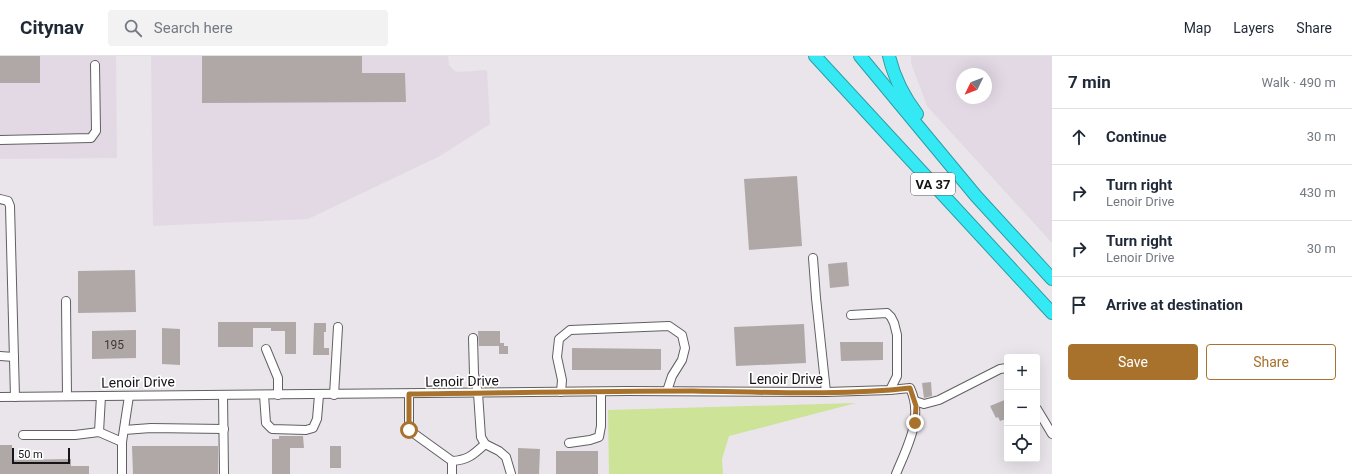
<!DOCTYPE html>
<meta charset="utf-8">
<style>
:root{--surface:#fff;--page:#f2f2f3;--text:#1f2937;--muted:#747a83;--line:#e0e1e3;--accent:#a8722d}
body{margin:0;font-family:Roboto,sans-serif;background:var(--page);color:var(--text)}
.controls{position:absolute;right:12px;bottom:12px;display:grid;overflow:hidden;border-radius:4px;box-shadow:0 4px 16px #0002}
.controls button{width:36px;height:36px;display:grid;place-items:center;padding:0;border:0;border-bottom:1px solid var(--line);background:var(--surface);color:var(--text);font:20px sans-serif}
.compass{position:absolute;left:956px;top:12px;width:36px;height:36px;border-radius:50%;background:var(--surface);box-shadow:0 4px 16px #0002;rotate:227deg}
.scale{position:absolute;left:12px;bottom:10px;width:58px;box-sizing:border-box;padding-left:4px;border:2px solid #161416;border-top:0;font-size:11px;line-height:14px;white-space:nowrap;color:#161416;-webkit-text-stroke:3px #fff;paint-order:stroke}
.stop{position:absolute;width:12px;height:12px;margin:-9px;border:3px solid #a8722d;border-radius:50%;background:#fff}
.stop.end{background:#a8722d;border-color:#fff;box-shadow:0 1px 4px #0008}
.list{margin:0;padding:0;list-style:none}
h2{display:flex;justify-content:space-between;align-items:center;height:52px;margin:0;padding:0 16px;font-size:17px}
h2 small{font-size:13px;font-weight:400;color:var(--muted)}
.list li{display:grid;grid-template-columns:26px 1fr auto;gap:12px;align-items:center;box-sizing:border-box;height:56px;padding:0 16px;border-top:1px solid var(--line)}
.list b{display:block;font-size:15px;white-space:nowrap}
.list p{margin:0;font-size:13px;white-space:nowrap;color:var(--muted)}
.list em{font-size:13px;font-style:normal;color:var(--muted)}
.actions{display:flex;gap:8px;padding:12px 16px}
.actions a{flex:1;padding:9px 0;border:1px solid var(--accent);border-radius:4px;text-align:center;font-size:14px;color:var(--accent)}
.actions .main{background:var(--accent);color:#fff}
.icon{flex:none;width:22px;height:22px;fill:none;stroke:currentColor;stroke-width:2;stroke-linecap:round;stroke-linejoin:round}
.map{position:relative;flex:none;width:1052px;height:418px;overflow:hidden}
header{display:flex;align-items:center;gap:24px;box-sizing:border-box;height:56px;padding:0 20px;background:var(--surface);border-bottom:1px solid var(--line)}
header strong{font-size:19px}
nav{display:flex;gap:22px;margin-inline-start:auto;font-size:14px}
.search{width:280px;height:36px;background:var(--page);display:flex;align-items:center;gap:10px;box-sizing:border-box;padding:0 14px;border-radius:4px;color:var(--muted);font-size:15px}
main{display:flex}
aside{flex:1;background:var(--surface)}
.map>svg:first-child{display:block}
.built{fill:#e3d9e5;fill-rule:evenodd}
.green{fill:#cce398}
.building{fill:#afa8a6}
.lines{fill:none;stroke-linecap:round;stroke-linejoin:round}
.minor-casing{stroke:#625f63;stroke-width:10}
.highway-casing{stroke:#2a9ea6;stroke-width:14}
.minor{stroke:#fff;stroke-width:8}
.highway{stroke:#34e9f3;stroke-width:12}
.route{stroke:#a8722d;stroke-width:5}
.labels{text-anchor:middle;stroke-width:3.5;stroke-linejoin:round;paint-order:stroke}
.number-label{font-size:12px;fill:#3c393a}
.shield{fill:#fff;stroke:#5c5a5c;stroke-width:1}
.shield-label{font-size:13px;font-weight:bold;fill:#161416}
.street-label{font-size:14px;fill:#161416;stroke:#fff}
</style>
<header>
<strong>Citynav</strong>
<div class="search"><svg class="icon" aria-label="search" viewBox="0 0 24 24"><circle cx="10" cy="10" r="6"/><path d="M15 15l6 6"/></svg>Search here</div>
<nav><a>Map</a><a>Layers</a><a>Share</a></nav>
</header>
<main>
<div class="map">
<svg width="1052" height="418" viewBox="0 0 1052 418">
<rect width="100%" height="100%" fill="#e9e5ea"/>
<!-- built -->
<g class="built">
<path d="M0,0H116L117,102L0,103Z"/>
<path d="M151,0H448L449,9L455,15L459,16L487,14L490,68L440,100L308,163L153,170Z"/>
<path d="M911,0H1052V187L927,50L911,7ZM962,18H986V42H962Z"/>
</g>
<!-- green -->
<path class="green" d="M856,347L729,380L722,403L723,418H609L608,354Z"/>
<!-- building -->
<g class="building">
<rect x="0" y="0" width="40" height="27"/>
<path d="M202,0H362V17H405L406,46L202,47Z"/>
<path d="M797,120L802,190L749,194L744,123Z"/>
<path d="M847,206L849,230L830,232L828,208Z"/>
<path d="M135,214L136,256L78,257V215Z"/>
<path d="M218,266H296V298H285V275H271V272H253V291H218Z"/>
<path d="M314,267H326V276H324V292H329V299H313Z"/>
<path d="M804,268L806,307L736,310L734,271Z"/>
<path d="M162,272L180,273V309L162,308Z"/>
<path d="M136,274V302L92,303V275Z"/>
<path d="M478,275H500V287H504V290H508V298H499V290H479Z"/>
<path d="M840,286H883V304L841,305Z"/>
<path d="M572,292L661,293V314H572Z"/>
<path d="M931,326L932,340L924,342L922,327Z"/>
<path d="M1007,343V357L1004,358L1006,363L1000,365L998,361L996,362L990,350Z"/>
<path d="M279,380H303L304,392H290V418H272V383H279Z"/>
<path d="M0,389H12V404L71,403V410H89V418H0Z"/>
<path d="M132,390H218V418H133Z"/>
<rect x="330" y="390" width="11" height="22"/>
<path d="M518,392L540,393L539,418H518Z"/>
<rect x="556" y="395" width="42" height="23"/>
</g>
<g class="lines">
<defs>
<g id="minor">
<path d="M0,84L91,82L96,75L95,9"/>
<path d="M0,143L8,145L10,150L15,341"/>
<path d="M813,202L816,242L826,336"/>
<path d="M66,245L67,340"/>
<path d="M851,259L887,257L891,261L894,267L897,279V320L890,334"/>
<path d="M473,282L474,318L478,337L481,381L485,388L499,395L506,401L511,418"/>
<path d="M266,293L278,322V339"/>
<path d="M0,300L14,301"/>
<path d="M561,336L562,324L557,301L559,283L570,274L669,270L682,279L685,292L682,304L672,320L667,335"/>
<path d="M409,338V374L452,405V418"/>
<path d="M223,339L224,418"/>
<path d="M264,339L266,367L272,373L306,374L313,372L317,363L319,339"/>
<path d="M334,339L338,271"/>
<path d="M101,340L99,376L122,386"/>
<path d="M0,341L628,335L826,336L890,334L910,332C924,361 907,391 896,418"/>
<path d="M915,345L924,348L939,344L1000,313L1007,312"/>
<path d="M1037,353L1052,378"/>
<path d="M124,374L151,372L224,373"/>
<path d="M23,379H75L99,376"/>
<path d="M569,387L590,384L599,381L601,370V336"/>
<path d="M452,405C468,404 473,399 485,388"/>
<path d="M122,418V386L129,340"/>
</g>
<g id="highway">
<path d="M815,0L1052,257"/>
<path d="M860,0L976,140L1052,223"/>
<path d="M889,0C894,21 904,41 917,58"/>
</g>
</defs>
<!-- minor casing -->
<use href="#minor" class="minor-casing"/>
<!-- highway casing -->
<use href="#highway" class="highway-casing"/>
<!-- minor -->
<use href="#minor" class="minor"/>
<!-- highway -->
<use href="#highway" class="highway"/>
</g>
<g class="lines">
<!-- route -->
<path class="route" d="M409,374V338C504,337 598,335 693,335C765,336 839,340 910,332L916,350L915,367"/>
</g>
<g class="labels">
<!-- number labels -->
<g class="number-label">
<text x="114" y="293">195</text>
</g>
<!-- shield labels -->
<rect class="shield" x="911" y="117" width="44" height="22" rx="3"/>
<g class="shield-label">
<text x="933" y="133">VA 37</text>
</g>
<!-- street labels -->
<g class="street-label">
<text x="786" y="328">Lenoir Drive</text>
<text transform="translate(462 325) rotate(-1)" y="5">Lenoir Drive</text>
<text transform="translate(138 326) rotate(-1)" y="5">Lenoir Drive</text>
</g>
</g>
</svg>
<div class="controls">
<button>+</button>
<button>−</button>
<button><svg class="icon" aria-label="locate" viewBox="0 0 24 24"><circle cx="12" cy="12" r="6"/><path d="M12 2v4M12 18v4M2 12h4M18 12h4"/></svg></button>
</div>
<svg class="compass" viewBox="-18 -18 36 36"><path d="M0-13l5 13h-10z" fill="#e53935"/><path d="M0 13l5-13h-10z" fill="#747a83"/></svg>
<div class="scale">50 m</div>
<div class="stop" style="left:409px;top:374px"></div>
<div class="stop end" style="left:915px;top:367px"></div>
</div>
<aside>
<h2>7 min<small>Walk · 490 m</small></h2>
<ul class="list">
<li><svg class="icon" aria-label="ahead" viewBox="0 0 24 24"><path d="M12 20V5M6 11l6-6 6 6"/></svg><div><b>Continue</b></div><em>30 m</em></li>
<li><svg class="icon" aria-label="right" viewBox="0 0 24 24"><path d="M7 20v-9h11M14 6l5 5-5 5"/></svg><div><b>Turn right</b><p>Lenoir Drive</p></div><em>430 m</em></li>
<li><svg class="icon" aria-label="right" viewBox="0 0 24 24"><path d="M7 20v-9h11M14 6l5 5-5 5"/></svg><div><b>Turn right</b><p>Lenoir Drive</p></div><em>30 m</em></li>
<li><svg class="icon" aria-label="arrive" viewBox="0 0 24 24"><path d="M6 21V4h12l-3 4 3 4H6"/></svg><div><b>Arrive at destination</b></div></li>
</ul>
<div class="actions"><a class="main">Save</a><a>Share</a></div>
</aside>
</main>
